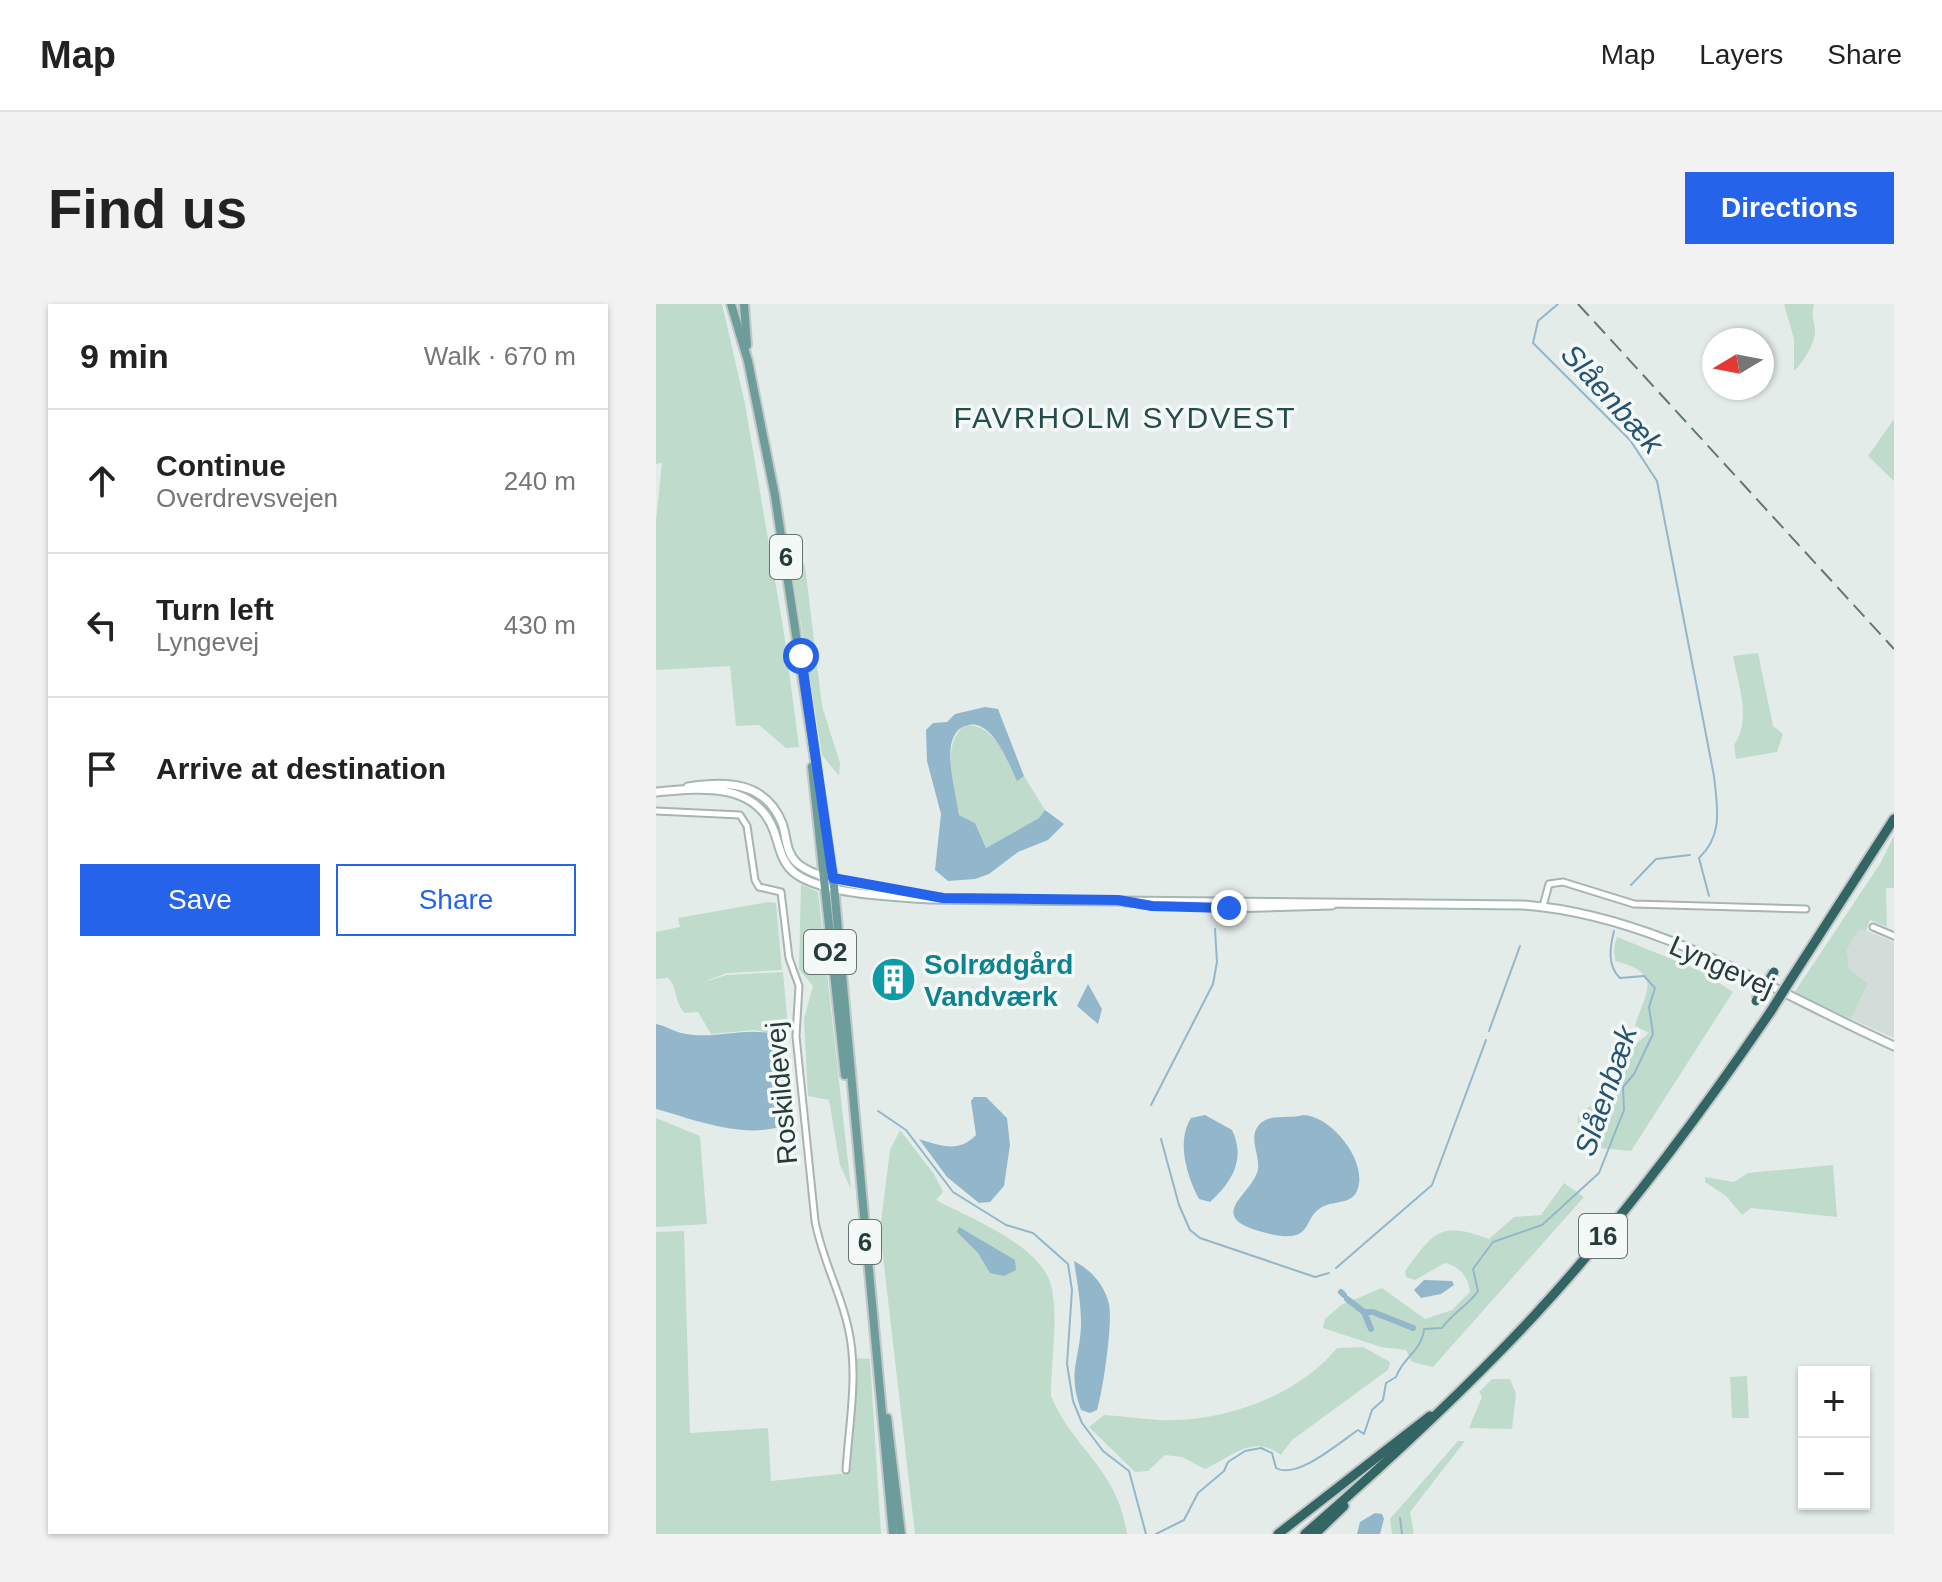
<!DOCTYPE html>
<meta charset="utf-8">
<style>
:root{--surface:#fff;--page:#f2f2f2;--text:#222;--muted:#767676;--line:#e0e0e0;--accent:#2563eb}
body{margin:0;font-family:Arial,sans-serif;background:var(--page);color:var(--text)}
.controls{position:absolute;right:24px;bottom:24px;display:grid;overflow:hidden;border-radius:0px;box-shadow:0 2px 6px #0004}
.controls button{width:72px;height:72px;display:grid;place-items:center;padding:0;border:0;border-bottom:2px solid var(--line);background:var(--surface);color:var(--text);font:40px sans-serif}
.compass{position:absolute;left:1046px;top:24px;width:72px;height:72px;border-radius:50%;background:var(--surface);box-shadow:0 2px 6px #0004;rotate:260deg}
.stop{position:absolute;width:24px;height:24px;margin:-18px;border:6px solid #2563eb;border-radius:50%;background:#fff}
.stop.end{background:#2563eb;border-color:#fff;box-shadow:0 2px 8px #0008}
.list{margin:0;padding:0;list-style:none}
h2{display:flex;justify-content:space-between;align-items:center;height:104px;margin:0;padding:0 32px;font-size:34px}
h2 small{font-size:26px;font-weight:400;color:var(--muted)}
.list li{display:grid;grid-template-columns:52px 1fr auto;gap:24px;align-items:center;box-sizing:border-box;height:144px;padding:0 32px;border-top:2px solid var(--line)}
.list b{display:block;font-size:30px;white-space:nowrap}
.list p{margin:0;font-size:26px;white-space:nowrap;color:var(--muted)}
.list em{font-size:26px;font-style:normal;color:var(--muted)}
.actions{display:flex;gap:16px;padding:24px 32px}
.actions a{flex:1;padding:18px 0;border:2px solid var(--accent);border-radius:0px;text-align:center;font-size:28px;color:var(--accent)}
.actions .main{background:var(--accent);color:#fff}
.icon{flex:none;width:44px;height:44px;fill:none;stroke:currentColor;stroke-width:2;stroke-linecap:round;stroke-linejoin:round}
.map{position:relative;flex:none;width:1238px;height:1230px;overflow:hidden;border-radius:0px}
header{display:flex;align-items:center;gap:48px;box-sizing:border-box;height:112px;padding:0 40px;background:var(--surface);border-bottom:2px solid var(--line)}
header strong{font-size:38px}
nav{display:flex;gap:44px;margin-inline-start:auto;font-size:28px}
.intro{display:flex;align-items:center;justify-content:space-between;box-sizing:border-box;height:192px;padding:0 48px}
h1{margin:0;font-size:56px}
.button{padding:20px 36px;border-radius:0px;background:var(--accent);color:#fff;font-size:28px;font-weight:700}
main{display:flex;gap:48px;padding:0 48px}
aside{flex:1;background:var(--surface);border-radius:0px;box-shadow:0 2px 6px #0004}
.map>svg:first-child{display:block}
.built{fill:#d2dcd9}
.green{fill:#bfdbcc}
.water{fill:#92b7cb}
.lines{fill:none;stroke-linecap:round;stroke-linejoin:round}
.stream{stroke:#92b7cb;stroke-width:2}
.canal{stroke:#92b7cb;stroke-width:6}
.street-casing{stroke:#a7b4b2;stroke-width:9}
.secondary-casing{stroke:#a3b7b4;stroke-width:11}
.primary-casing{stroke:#c2c8c8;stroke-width:12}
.highway-casing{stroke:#c2c8c8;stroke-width:13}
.street{stroke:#fff;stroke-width:5}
.secondary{stroke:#fff;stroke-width:7}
.primary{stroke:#6d9d9b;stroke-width:8}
.highway{stroke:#346565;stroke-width:9}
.rail{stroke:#607776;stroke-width:2;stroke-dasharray:16 8;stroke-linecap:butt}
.highway-bridge-casing{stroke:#c2c8c8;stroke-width:13;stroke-linecap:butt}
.highway-bridge{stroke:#346565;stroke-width:9}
.route{stroke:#2563eb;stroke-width:10}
.labels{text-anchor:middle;stroke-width:7;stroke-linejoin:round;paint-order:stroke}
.shield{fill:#f4f9f7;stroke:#637573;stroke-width:2}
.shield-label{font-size:26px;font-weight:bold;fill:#253c3a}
.culture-label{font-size:28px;font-weight:bold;fill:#0d838f;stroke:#f4f9f7;text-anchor:start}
.street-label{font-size:28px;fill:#253c3a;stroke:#f4f9f7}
.water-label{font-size:30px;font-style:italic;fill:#255572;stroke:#f4f9f7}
.neighbourhood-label{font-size:30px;letter-spacing:2px;fill:#234c4b;stroke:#f4f9f7}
</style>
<header>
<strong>Map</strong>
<nav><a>Map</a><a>Layers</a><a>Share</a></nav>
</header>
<div class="intro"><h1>Find us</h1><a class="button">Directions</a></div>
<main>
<aside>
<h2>9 min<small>Walk · 670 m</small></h2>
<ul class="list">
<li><svg class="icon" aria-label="ahead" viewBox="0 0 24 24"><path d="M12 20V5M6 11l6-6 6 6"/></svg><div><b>Continue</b><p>Overdrevsvejen</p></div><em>240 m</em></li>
<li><svg class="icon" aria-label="left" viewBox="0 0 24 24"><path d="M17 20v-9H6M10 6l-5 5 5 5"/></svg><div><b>Turn left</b><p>Lyngevej</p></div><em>430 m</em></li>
<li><svg class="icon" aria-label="arrive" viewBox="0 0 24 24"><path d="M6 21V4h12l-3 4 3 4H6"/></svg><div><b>Arrive at destination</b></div></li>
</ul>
<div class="actions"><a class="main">Save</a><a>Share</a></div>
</aside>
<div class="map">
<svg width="1238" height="1230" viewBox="0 0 1238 1230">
<rect width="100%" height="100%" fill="#e4ecea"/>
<!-- built -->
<path class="built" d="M1203,624L1238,638V734L1195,715L1212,681L1193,665L1191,645Z"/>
<!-- green -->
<g class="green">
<path d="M0,0H66L89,100L128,329L143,443L130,444L103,421L80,422L74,362L0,366V217L6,159L0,160Z"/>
<path d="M1128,0H1158C1155,11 1158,16 1159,26C1160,38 1147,59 1138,67V35Z"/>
<path d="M1238,115V177L1212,152Z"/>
<path d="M133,246L141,248L149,262L166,402L184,459L183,472L166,451Z"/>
<path d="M1102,349L1117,422L1127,430L1121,448L1080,455L1078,441C1096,415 1082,381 1077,352Z"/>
<path d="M309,421C338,419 351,454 361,476L368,472L389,506L383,514L330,544L319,519L303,511C299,483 284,440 309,421Z"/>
<path d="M1238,532V584H1230L1231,623L1214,616L1210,627L1203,625L1191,645L1193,665L1212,680L1195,715L1138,689L1224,560Z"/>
<path d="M145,580L162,588L195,885L184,861L173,796L152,792L148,715L157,682L143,665Z"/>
<path d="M112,598L120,599L126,666L71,669L45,679L71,671L127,668L132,723L120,742L113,729L99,726L55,730L42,708L29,709C18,699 22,683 12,674L0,675V628L24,623L22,614Z"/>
<path d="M961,633L1043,666L1077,688L975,847L921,842L922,812L961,780L964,753L993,729L979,722C989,687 1009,670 959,657L958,644Z"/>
<path d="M0,814L44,832L51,920L0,923Z"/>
<path d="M244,826L278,870L287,888L280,896C315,915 388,942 396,985C402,1018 395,1058 395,1092C418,1147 461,1163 471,1230H259L224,926L234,846Z"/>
<path d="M1177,861L1181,913L1095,904L1086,911L1070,892L1049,878V873L1078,878L1092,869Z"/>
<path d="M908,879L928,893L777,1063L756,1058L750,1046L725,1043L667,1024L669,1015L685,1001L726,984L769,1015L796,1006L814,988C812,972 804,963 789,959L759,976L750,973L749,967C779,926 785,917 833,935L858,913L885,911Z"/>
<path d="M28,927L34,1129L112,1124L115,1177L192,1169L199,1054L214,1055L225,1230H0V928Z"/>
<path d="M707,1043L734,1058L732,1066L636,1136L625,1151C597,1130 577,1152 549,1165L526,1153L509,1151L492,1167L479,1168L433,1123L448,1111C467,1112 485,1115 504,1116C566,1119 642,1092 681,1044Z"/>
<path d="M1091,1072L1093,1114H1076L1074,1073Z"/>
<path d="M836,1075H854L860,1090L856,1125L813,1124L826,1093L823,1088Z"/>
<path d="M802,1137H809L754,1208L758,1230H736L734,1215Z"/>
</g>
<!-- water -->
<g class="water">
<path d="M329,403L342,405L368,472L361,477C353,460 335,411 309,422C300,425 297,433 295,441C292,462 300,490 303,511L319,519L330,544L383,514L389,506L408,520L392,536L362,548L333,570L319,575L292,577L279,566L285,510L271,457L270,426L277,419L291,418L299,410Z"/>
<path d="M432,680L446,705L442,720L421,702Z"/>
<path d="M0,720C11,722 20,729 30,730C58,735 86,724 113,729L133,768L139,817C95,839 44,817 0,805Z"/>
<path d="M318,793H330L351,814L354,841L348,882L334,898L323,899L291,873L263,835C285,842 303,849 320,831L315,797Z"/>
<path d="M549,811L576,826C590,855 576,878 554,898L543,895C531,873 520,837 535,814Z"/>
<path d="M647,811C676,812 713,858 701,887C695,900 679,897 668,902C644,913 661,942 610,929C544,913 598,890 602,865C604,849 590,831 606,818C616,810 635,815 647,811Z"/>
<path d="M303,923L359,956L360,966L348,972L334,969L322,949L301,928Z"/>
<path d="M418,957C435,966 448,980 453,1000C457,1018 447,1087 441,1106L434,1109L425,1106C411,1067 424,1057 425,1020C425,998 421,978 418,957Z"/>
<path d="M768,976L796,977L798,981L785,990L765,994L758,986Z"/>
<path d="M719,1209L726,1210L728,1215L724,1230H701L704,1218Z"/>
</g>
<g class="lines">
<!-- stream -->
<g class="stream">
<path d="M902,0L882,17L877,39L974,136L1001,177L1058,472C1061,502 1068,531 1043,554L1053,592"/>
<path d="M975,581L1000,555L1034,551"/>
<path d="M833,727L864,642"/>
<path d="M495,801L557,680L561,658L559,625"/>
<path d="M222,807L250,826L297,888L350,921L377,929L412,960L416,986L411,1060L417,1097L426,1119L447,1147L473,1167L490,1230"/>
<path d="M505,835L523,901L534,926L544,934L659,973L673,969"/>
<path d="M680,964L776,881L830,736"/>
<path d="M744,1214L746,1230"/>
<path d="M500,1230L528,1216L542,1189L568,1167L572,1158L589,1147L605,1144L616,1149L620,1164C641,1176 684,1138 702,1126L708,1130L716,1106L727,1096L730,1079L740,1073C747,1053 766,1047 768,1025L786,1024C796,1009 812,1002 822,987L817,965L837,938L886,921L943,869L968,806L967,783L978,770L997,730L993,703L999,684L988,672L964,674C951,662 954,643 958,627"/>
</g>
<!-- canal -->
<g class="canal">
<path d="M685,988L688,991"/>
<path d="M691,995L708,1008L715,1025"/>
<path d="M708,1008H717L757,1024"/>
</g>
<defs>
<g id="street">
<path d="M0,507L84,511L91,522L99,576L103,583L125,588L133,654L143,682L140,732L159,917C166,955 184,987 192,1023C203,1069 193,1119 190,1166"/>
<path d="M887,602L893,580L907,578L978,600L1150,605"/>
<path d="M1217,623L1238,632"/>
</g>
<g id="secondary">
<path d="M32,483C69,477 109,477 126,519C131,532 129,548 141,559C162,578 225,585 253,589"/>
<path d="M0,488C43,484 100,477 118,527C124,543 125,559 140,570C170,591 237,592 273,595L867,601C1000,611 1118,688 1238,742"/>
<path d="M469,598L573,604L676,601"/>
</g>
<g id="primary">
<path d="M75,0L92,57L119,192L178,582L237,1230"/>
<path d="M88,0L91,41"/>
<path d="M156,463L189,771"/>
<path d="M231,1114L245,1230"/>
</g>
<g id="highway">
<path d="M1135,675L1238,515"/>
<path d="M622,1230L774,1112"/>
<path d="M649,1230C728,1161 805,1090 877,1013C965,918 1042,814 1115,707"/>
<path d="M659,1230L688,1202"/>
</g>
</defs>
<!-- street casing -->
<use href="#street" class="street-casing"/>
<!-- secondary casing -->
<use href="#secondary" class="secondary-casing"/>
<!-- primary casing -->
<use href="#primary" class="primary-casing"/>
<!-- highway casing -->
<use href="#highway" class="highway-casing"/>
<!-- street -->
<use href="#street" class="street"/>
<!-- secondary -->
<use href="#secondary" class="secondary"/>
<!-- primary -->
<use href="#primary" class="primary"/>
<!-- highway -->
<use href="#highway" class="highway"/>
<!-- rail -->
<path class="rail" d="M922,0L1238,345"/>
<defs>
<g id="highway-bridge">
<path d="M1100,697L1118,668"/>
<path d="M1115,707L1135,675"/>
</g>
</defs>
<!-- highway-bridge casing -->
<use href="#highway-bridge" class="highway-bridge-casing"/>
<!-- highway-bridge -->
<use href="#highway-bridge" class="highway-bridge"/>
</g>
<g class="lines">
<!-- route -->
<path class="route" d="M145,352L177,574L287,594L462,596L496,602L573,604"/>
</g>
<!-- icons -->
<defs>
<symbol id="building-disc" viewBox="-11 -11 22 22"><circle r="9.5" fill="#0f9aa8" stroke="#f4f9f7"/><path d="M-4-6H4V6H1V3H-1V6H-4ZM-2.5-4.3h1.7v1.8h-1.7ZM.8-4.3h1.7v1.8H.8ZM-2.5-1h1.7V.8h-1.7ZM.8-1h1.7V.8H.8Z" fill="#fff"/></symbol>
</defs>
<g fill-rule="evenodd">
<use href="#building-disc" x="212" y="650" width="51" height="51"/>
</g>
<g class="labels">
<!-- shield labels -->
<g class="shield">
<rect x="114" y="231" width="32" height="44" rx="6"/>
<rect x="148" y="626" width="52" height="44" rx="6"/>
<rect x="923" y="910" width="48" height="44" rx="6"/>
<rect x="193" y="916" width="32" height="44" rx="6"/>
</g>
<g class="shield-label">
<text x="130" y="262">6</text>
<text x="174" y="657">O2</text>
<text x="947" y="941">16</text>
<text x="209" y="947">6</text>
</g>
<!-- culture labels -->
<g class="culture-label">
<text x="268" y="670">Solrødgård<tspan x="268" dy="32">Vandværk</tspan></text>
</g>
<!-- street labels -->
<g class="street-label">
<text transform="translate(1066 662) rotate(24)" y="10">Lyngevej</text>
<text transform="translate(125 789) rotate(-95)" y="10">Roskildevej</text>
</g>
<!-- water labels -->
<g class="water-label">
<text transform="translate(956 95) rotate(48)" y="10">Slåenbæk</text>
<text transform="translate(950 787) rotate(-71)" y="10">Slåenbæk</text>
</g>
<!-- neighbourhood labels -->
<g class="neighbourhood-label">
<text x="469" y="124">FAVRHOLM SYDVEST</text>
</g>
</g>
</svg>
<div class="controls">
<button>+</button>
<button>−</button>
</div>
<svg class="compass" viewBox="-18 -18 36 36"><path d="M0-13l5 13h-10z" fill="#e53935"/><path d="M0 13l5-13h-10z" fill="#767676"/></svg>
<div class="stop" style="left:145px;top:352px"></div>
<div class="stop end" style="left:573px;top:604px"></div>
</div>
</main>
